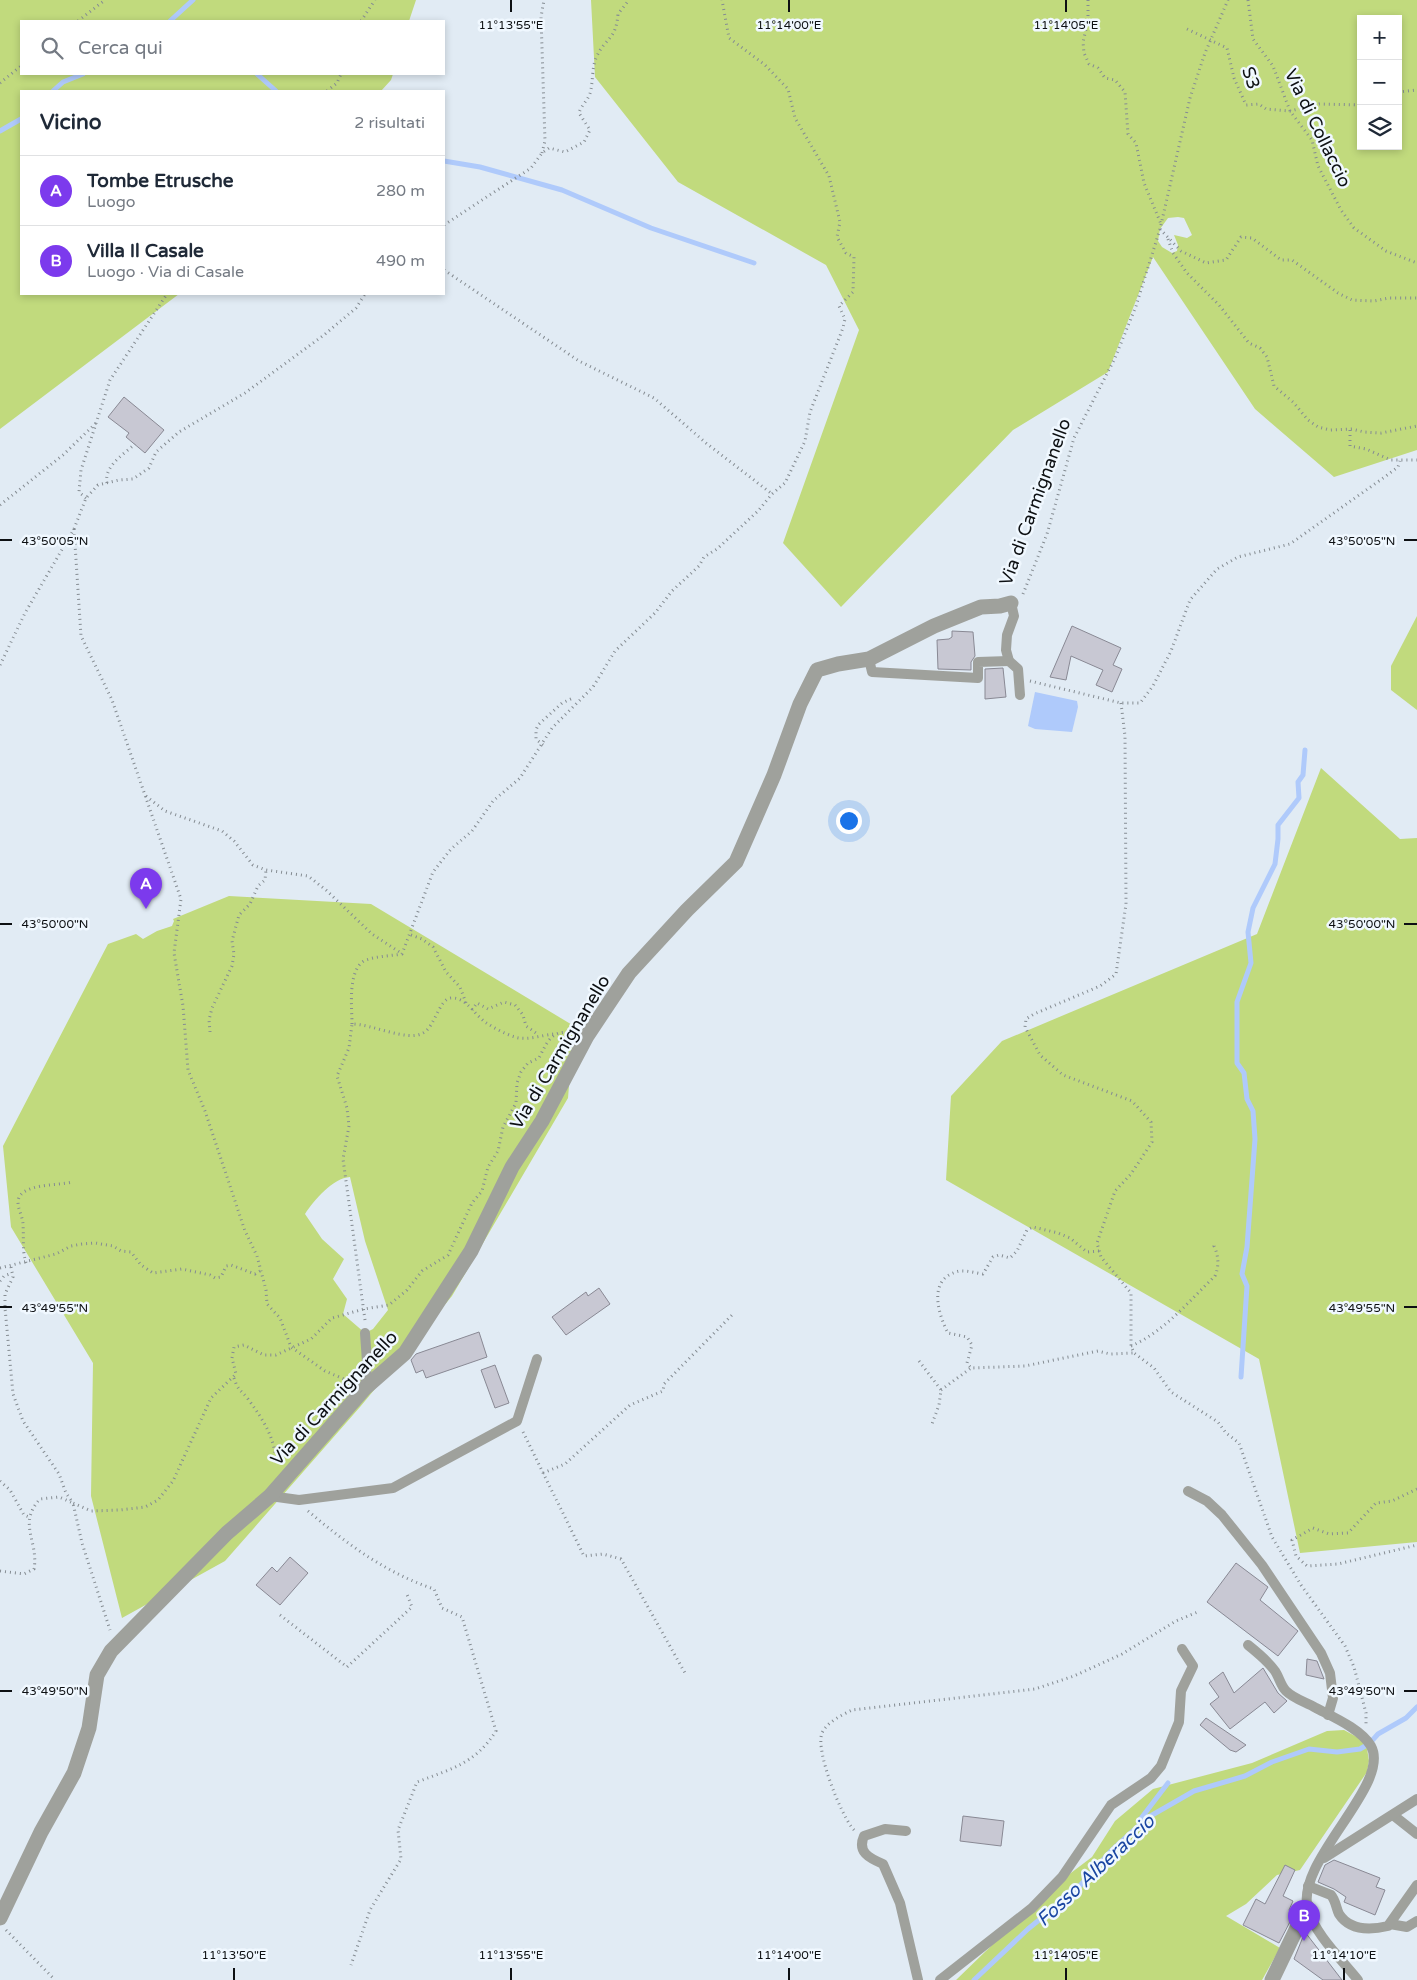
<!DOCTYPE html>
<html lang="it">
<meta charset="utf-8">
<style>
:root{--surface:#fff;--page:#f2f2f3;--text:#1f2937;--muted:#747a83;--line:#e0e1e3;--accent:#7c3aed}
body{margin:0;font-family:"Varela Round",sans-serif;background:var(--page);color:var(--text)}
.controls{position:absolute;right:15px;top:15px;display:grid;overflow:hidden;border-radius:0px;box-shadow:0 2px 8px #0003}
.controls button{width:45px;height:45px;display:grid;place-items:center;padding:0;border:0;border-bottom:1px solid var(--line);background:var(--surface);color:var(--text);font:25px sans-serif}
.you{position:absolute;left:848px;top:820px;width:18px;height:18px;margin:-12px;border:4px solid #fff;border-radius:50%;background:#1a73e8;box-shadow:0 0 0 8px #1a73e833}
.badge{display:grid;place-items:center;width:32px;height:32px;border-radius:50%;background:var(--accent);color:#fff;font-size:16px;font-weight:700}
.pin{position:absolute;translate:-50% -41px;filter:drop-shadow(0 1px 2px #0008)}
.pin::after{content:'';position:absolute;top:26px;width:18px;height:15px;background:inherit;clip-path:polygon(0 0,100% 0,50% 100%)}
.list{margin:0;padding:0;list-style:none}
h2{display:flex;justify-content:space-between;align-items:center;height:65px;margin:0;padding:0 20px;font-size:21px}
h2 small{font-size:16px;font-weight:400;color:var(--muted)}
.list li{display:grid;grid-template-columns:32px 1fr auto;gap:15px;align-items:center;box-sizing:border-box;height:70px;padding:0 20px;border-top:1px solid var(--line)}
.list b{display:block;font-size:19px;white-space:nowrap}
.list p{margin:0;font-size:16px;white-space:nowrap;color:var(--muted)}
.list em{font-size:16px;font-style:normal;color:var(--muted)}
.icon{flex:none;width:28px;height:28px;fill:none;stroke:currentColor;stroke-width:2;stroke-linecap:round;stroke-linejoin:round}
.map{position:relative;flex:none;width:1417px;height:1980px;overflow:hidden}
.search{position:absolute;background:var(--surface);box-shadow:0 2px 8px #0003;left:20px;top:20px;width:425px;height:55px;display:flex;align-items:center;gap:12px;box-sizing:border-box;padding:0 18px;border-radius:0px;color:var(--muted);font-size:19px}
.panel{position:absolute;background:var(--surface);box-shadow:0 2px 8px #0003;left:20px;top:90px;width:425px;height:205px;border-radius:0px}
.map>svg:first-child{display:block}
.green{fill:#c1da7d;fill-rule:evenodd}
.water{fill:#afcafb}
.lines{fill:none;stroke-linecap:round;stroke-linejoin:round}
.stream{stroke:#afcafb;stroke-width:5}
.building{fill:#c8c8d3;stroke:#898994}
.path{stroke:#858c92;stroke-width:3;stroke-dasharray:1 4;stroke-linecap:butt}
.lane{stroke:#9fa19c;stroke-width:10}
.street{stroke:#9fa19c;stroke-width:15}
.ticks{fill:none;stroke:#0d1013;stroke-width:2}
.labels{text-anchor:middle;stroke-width:5;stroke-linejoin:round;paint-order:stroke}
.street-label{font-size:18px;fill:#0d1013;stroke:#f0f8ff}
.water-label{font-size:19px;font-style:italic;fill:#1a46a2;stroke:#f0f8ff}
.ticks-label{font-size:12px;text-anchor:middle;fill:#0d1013;stroke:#f0f8ff;stroke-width:5;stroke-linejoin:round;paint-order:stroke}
</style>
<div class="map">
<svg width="1417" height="1980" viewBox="0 0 1417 1980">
<rect width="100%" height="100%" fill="#e1ebf4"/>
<!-- green -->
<g class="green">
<path d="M0,0H416L409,21H21V74H393L391,80L381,91H21V294H179L0,429Z"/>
<path d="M591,0H1417V450L1334,477L1255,409L1153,257L1108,372L1013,430L841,607L783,543L859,330L826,265L678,182L595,77ZM1361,19H1398V146H1361ZM1178,217L1184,218L1192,235L1187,238L1174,235L1178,245L1177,251L1172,253L1162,247L1158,241L1160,229L1168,218Z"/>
<path d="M1417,616V710L1391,690V666Z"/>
<path d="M1321,768L1400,839L1417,838V1542L1300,1553L1259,1359L946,1180L951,1096L1002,1041L1257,934Z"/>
<path d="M229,896L371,904L574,1026L568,1098L452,1296L360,1407L225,1561L122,1618L91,1496L93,1363L11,1227L3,1146L108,944L136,934L143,939L157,931L172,926L174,921L173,919ZM350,1177L365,1241L388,1310L373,1329L365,1333L343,1314L347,1299L333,1279L344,1259L322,1239L305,1214C314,1200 333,1178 350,1177Z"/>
<path d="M1344,1730L1366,1742L1369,1761L1367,1772L1300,1870L1277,1875L1246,1904L1226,1916L1280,1948L1262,1980H956L1051,1888L1092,1857L1115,1821L1153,1789L1252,1763L1327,1731Z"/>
</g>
<!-- water -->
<path class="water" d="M1035,692L1077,701L1078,707L1072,732L1035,729L1028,726Z"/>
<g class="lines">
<!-- stream -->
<g class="stream">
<path d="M170,21L193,0"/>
<path d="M257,74L276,91"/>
<path d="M53,91L63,82L83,74"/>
<path d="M0,131L21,119"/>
<path d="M444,161L480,167L562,190L651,228L754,263"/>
<path d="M1241,1377L1247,1286L1242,1274L1247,1247L1255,1139L1253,1111L1247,1099L1244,1073L1237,1063V1002L1251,963L1248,932L1253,908L1275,864L1278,839V825L1299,798L1298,782L1303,775L1305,750"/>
<path d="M1139,1821L1168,1783"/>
<path d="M974,1980L1028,1929L1077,1889L1112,1850L1147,1818L1194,1791L1245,1776L1272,1762L1309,1749L1337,1752L1360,1749L1370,1743L1378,1734L1406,1718L1417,1707"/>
</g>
</g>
<!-- building -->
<g class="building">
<path d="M124,397L164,430L145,453L126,437L129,433L108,417Z"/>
<path d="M1072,626L1121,648L1113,665L1122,669L1112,692L1096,685L1103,670L1071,656L1066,680L1050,677Z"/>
<path d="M952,631L973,632L975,656L971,662V670L938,669L937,640L949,639L952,637Z"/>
<path d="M1003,668L1006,697L985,699V669Z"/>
<path d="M599,1288L610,1304L566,1335L552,1317L586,1292L588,1296Z"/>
<path d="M479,1332L487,1357L426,1378L423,1370L416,1373L411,1360L416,1354Z"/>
<path d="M495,1365L509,1403L495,1408L481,1370Z"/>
<path d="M290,1557L308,1573L280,1605L256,1585L272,1567L277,1572Z"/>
<path d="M1236,1563L1268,1587L1260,1600L1298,1631L1278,1656L1207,1602Z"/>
<path d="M1307,1659L1317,1661L1324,1679L1306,1675Z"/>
<path d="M1263,1668L1278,1693L1287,1701L1274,1713L1265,1702L1230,1729L1210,1704L1219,1697L1209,1683L1223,1672L1234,1693Z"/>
<path d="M1206,1718L1246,1745L1236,1752L1230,1750L1200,1725Z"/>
<path d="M963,1816L1004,1821L1001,1846L960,1841Z"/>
<path d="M1334,1860L1380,1878L1376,1887L1385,1890L1375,1915L1344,1902L1346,1897L1334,1889L1318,1882L1325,1865Z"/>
<path d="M1285,1865L1295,1870L1283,1896L1293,1901L1289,1910L1293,1916L1279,1943L1243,1925L1256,1899L1265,1904Z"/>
<path d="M1305,1932L1342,1980H1323L1294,1959Z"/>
</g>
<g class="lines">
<!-- path -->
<g class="path">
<path d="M1088,0V21L1083,42L1084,53L1089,64L1098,68L1105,78L1115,80L1125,92L1128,134L1136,143L1144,183L1161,224"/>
<path d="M1248,0L1253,39L1273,66L1290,111L1312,140L1318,166L1341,210L1354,228L1386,251L1417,263"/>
<path d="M78,21L105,0"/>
<path d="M361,21L375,0"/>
<path d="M1187,29L1227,48L1234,78L1246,105L1259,104L1266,109L1290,111L1319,104L1361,105"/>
<path d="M0,83L21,66"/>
<path d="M327,91L337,83L341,74"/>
<path d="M1398,92L1417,90"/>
<path d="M542,153L545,141L541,17L544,0"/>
<path d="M444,225L531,168L542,153L549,148L565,152L584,142L590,130L579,113C581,105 590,99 591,89C593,79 592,68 596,58C605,37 616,41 618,14L629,0"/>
<path d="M1160,229L1181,251L1206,263L1226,260L1241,237L1252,238L1281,260H1292L1338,293L1352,300L1374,301L1389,298H1417"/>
<path d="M1168,239L1173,253L1187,273L1219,305L1249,343L1260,348L1267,357L1274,386L1293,402L1308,420L1318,427L1330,430L1352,429L1364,432L1381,433L1417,426"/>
<path d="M444,270L579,361L654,398L706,443L772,494"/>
<path d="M1350,430V446L1366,449L1391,460H1417"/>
<path d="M107,483C104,466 123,455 135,444"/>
<path d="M86,498L79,492L81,470L110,380L167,294"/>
<path d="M0,505L63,455L97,422"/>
<path d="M74,529L81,636L112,700L181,899L174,953L183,1006L188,1070L205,1111L245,1231L257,1256L266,1290L267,1304L280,1318L291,1347L325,1371L351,1382"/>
<path d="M1023,594L1047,534L1074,438L1115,358L1136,306L1160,229L1190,98L1205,53L1228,0"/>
<path d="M0,665L25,613L74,529L86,498L98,485L119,480L133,479L149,468L156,452L179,432L245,393L324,335L356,308L365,294"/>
<path d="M1030,681L1121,703H1140L1153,686L1171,651L1190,600L1217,569L1238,557L1290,544L1386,476L1398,467L1400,461"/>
<path d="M1121,703L1125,736L1126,904L1116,974L1100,986L1034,1014L1026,1019L1025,1027L1040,1055L1063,1075L1132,1101L1151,1122L1152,1142L1131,1174L1115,1191L1097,1243L1101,1257L1131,1293V1346L1134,1353L1154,1368L1171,1392L1218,1422L1226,1433L1239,1443L1272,1537L1301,1585L1345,1646L1354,1667L1366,1713V1724"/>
<path d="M543,745L536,739V730L538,725L562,703L573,698"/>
<path d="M146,796L165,811L222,831L234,841L253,865L266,870L308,876L326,890L372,934L401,953"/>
<path d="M411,935L422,939L433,947L446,972L460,987L466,1003"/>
<path d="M472,1010L477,1003L488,1009L504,1002L515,1005L523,1015L526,1026L539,1035"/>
<path d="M352,1024C352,1007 347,968 366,960C378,956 390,956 402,954L433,872L451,849L472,831L493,801L520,778L552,728L593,687L615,651L655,613L672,591L699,566L704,557L717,549L758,511L772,494L785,483L805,441L810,412L843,328L845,319L839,306L853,292L854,257L846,253L837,237L840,222L829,176L795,118L788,89L765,65L729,38L722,0"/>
<path d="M210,1032L209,1020L212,1008L232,966L234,954L232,941L239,915L250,904L258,886L265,880L266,870"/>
<path d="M1099,1251L1087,1252L1070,1238L1058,1233L1033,1227L1027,1230L1017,1251L1010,1258L999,1255L993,1257L983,1274C975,1273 963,1269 956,1272C928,1280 938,1314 948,1333L967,1337L972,1345L967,1363L971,1368L1025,1366L1098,1351L1110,1354L1134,1353"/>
<path d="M26,1263C22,1250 24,1238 23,1225C23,1217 18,1210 18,1202C19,1183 57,1186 72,1182"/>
<path d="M11,1267L13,1277L5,1294V1308L13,1394L23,1421L59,1474L66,1493L73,1503L91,1511L120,1510L145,1507L158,1500L173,1481L211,1398L236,1374L232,1358L234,1347L244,1345L264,1355H276L311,1339L332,1318L364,1309L389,1305L407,1290L422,1271L448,1255L472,1203L482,1191L488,1167L498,1151L503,1127L516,1103L517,1083L521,1072L528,1063L539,1058C547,1042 552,1029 572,1033"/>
<path d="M0,1268L56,1254L71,1246L82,1244L95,1243L113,1246L121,1251L131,1252L141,1265L153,1273L182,1269L210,1275L215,1278L221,1277L226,1266L231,1265L255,1274L260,1271"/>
<path d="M0,1281L4,1276L12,1273"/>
<path d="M365,1320L343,1159L349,1126L347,1108L337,1076L349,1048L352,1024C372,1024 407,1042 423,1033C435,1027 439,999 451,998C466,997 474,1014 485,1022C494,1028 505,1034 515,1037C526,1041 542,1035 554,1034"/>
<path d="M1131,1346C1164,1332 1189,1301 1215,1276C1219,1266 1219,1257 1214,1246L1216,1243"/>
<path d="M919,1361L941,1390L939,1405L932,1424"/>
<path d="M234,1378C238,1391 241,1390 248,1399C264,1421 276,1439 276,1466"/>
<path d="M941,1390L971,1368"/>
<path d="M523,1432L584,1556L603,1554L621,1559L685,1673"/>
<path d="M543,1473L565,1464L630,1405L663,1391L664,1384L732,1315"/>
<path d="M0,1481L10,1490L24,1515L29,1517"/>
<path d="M1417,1489L1392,1501L1376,1503L1348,1533L1329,1534L1313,1528L1292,1540L1296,1556L1307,1566L1338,1564L1417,1545"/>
<path d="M308,1511C347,1544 386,1573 434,1589L442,1608L462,1617L496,1731C475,1764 451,1769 417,1782L398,1830L401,1859L370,1910L351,1965"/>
<path d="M0,1571L24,1574L34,1569C39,1541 17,1524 40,1499L59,1497L73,1503L82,1543L110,1630"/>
<path d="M280,1615L347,1667L412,1607L406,1592"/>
<path d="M854,1830C841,1816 815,1750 822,1733C827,1722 842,1715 852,1710L1035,1689L1074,1676L1122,1654L1176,1621L1200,1611"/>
<path d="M6,1930L55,1980"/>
</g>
<!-- lane -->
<g class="lane">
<path d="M1011,603L1014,616L1007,635L1006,650L1009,661L1018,669L1020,695"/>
<path d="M869,659L872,672L978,678V662L1009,661"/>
<path d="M365,1388L367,1362L365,1333"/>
<path d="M1188,1491L1207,1501L1222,1515L1262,1565L1321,1653L1330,1673L1333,1698L1328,1715"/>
<path d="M270,1496L299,1500L393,1488L517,1421L537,1359"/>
<path d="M1248,1645C1258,1653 1268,1661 1275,1671C1279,1677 1281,1686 1286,1691C1294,1699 1306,1702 1316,1708C1333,1717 1361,1729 1371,1746C1392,1785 1294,1862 1308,1909C1314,1933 1342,1960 1358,1980"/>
<path d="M1393,1815L1417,1834"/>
<path d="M906,1831L885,1829L864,1836C857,1852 869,1858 883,1864L900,1903L918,1980"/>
<path d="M1324,1858L1417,1799"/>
<path d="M1308,1886L1331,1895C1336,1901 1336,1908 1339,1914C1350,1931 1371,1930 1388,1926L1417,1885"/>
<path d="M1390,1924L1407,1927L1417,1921"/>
<path d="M940,1980L1032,1908L1062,1877L1111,1805L1151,1778L1161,1766L1179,1722L1181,1691L1193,1666L1182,1649"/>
</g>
<!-- street -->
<g class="street">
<path d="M0,1918L41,1832L74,1773L89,1728L97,1675L111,1651L227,1533L270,1496L365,1388L405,1353L471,1251L512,1167L542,1121L587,1036L629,973L687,910L736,862L774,775L800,704L817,670L838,664L869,659L934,626L981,607L1000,606L1011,603"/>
<path d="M1272,1980L1307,1907"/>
</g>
</g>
<!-- ticks -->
<path class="ticks" d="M511,0V12M789,0V12M1066,0V12M0,540H12M1404,540H1417M0,924H12M1404,924H1417M0,1307H12M1404,1307H1417M0,1691H12M1404,1691H1417M234,1968V1980M511,1968V1980M789,1968V1980M1066,1968V1980M1344,1968V1980"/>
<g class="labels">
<!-- street labels -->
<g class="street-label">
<text transform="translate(1251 78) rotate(71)" y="6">S3</text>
<text transform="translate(1318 128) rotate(64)" y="6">Via di Collaccio</text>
<text transform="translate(1035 502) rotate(-70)" y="6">Via di Carmignanello</text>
<text transform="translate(560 1052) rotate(-59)" y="6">Via di Carmignanello</text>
<text transform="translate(334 1398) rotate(-47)" y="6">Via di Carmignanello</text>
</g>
<!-- water labels -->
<g class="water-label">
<text transform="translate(1095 1870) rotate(-43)" y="7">Fosso Alberaccio</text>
</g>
</g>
<g class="ticks-label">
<text x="511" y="29">11°13'55"E</text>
<text x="789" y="29">11°14'00"E</text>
<text x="1066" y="29">11°14'05"E</text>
<text x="55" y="545">43°50'05"N</text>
<text x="1362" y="545">43°50'05"N</text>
<text x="55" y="928">43°50'00"N</text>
<text x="1362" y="928">43°50'00"N</text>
<text x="55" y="1312">43°49'55"N</text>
<text x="1362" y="1312">43°49'55"N</text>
<text x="55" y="1695">43°49'50"N</text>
<text x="1362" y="1695">43°49'50"N</text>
<text x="234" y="1959">11°13'50"E</text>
<text x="511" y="1959">11°13'55"E</text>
<text x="789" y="1959">11°14'00"E</text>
<text x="1066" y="1959">11°14'05"E</text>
<text x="1344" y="1959">11°14'10"E</text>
</g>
</svg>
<div class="controls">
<button>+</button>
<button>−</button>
<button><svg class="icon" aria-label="layers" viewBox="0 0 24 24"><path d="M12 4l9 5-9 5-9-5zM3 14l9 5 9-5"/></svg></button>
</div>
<div class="you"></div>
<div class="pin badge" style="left:146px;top:909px">A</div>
<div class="pin badge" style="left:1304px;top:1941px">B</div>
<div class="search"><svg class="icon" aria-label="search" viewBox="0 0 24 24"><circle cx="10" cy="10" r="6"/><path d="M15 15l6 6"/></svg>Cerca qui</div>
<section class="panel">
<h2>Vicino<small>2 risultati</small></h2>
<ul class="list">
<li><span class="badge">A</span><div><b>Tombe Etrusche</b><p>Luogo</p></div><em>280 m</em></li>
<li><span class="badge">B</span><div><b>Villa Il Casale</b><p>Luogo · Via di Casale</p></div><em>490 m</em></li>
</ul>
</section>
</div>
